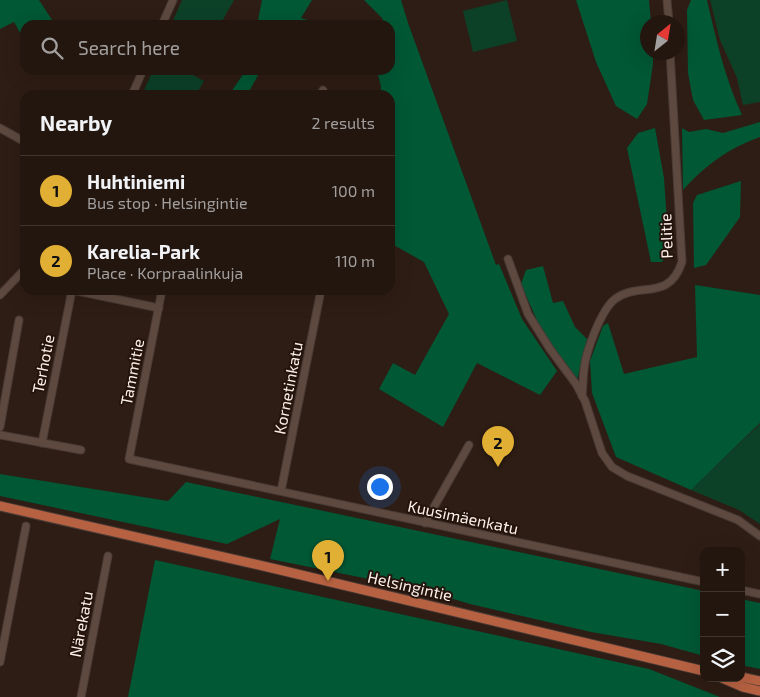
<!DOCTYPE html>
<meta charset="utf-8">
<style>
:root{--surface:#22160f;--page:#2e231d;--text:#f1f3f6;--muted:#a29f9e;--line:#3f352f;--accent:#e1af34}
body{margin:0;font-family:"Exo 2",sans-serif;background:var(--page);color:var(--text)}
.controls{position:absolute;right:15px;bottom:15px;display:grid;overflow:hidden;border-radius:10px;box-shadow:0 5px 20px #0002}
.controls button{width:45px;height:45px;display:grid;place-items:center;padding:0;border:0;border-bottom:1px solid var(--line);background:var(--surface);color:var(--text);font:25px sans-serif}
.compass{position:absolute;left:640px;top:15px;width:45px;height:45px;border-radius:50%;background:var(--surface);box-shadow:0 5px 20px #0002;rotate:30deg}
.you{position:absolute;left:379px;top:486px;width:18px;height:18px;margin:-12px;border:4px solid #fff;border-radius:50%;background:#1a73e8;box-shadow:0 0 0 8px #1a73e833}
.badge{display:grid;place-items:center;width:32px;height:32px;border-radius:50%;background:var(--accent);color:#111;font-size:16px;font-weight:700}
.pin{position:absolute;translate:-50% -41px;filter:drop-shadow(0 1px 2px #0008)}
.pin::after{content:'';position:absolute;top:26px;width:18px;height:15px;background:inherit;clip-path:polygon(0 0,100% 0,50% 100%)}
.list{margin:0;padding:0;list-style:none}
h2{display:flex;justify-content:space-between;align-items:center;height:65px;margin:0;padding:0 20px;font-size:21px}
h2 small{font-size:16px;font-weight:400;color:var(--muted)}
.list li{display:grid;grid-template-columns:32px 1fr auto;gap:15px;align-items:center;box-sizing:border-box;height:70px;padding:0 20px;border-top:1px solid var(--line)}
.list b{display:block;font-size:19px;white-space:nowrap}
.list p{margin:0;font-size:16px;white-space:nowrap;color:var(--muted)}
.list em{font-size:16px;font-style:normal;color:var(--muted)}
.icon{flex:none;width:28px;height:28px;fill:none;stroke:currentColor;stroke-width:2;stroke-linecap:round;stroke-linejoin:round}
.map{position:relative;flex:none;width:760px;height:697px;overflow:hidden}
.search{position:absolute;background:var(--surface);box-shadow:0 5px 20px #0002;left:20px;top:20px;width:375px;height:55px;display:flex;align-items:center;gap:12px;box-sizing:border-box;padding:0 18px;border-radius:15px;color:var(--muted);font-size:19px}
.panel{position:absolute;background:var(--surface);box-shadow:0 5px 20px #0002;left:20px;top:90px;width:375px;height:205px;border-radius:15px}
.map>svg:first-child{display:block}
.green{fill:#0c4128}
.forest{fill:#015835}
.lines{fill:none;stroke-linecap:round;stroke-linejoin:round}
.minor-casing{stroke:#483a35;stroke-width:9}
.major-casing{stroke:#483a35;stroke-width:11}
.minor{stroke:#5d493f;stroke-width:7}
.major{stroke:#b66142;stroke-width:9}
.labels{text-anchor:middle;stroke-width:4;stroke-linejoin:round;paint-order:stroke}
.street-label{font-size:16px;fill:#fcf0ea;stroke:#24140b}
</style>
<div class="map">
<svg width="760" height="697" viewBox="0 0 760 697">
<rect width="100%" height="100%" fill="#2e1d14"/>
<!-- green -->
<g class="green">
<path d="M182,0H234L220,25H171Z"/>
<path d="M507,0L517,41L473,52L463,11Z"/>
<path d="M710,0H760V102L743,105L737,78L720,40Z"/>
<path d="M153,70H184L204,81L196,95H142Z"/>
<path d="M760,424V524L739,510L691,490Z"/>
</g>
<!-- forest -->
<g class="forest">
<path d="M0,0H39L54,23L50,25H25V37L23,38L14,22L0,29Z"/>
<path d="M262,0H312L301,18L325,25H257Z"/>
<path d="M364,0H401L408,23L496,265L499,264L522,319L557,371L540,395L477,363L443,427L379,389L393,363L415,375L449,314L424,262L390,243V95H380L381,87L377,70H390V25H384L382,18Z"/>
<path d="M576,0H649L651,22H648V52L653,53V64L647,104L637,119L616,106L596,62Z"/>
<path d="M691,0H707C716,39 725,79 742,115L704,120L693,100L688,73L687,10Z"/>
<path d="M246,70H261L247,95H229Z"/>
<path d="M760,122V137C727,149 706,165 683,190L682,128L689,132L706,129L723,133Z"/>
<path d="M655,128L664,178L669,251L662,262H651L627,148L638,133Z"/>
<path d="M741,181L740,217L706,265L694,268L693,203L697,195Z"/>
<path d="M543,266L553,303L563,301L575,327L587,339L577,380L543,334L521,284L526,270Z"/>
<path d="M695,285L760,295V423L691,490L616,457L592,393L590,361L603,326L608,323L624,374L697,357Z"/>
<path d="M0,474L168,501L186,482L704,591V656L661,644L591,632L470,604L423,590L270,559L280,519L227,544L0,496Z"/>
<path d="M155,560L649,669L720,697H128Z"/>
<path d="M741,599L760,603V669L741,665Z"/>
</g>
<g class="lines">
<defs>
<g id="minor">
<path d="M667,0L669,22"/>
<path d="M162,25L173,0"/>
<path d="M132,95L143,70"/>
<path d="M320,95L323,90"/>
<path d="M0,128L25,142"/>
<path d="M508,259L528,314L550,349L576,384L585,401L602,453L612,467L627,476L738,520L760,536"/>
<path d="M162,290L129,459L704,582"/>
<path d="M0,295L25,269"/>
<path d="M582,396C583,387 583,378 584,369C586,351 601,310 615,299C640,281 669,302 682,262L670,52"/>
<path d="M0,427L19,320"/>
<path d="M0,435L81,450"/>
<path d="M42,443L72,290L159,308"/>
<path d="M281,491L321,290"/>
<path d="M425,523L469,445"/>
<path d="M741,590L760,594"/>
<path d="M0,662L26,526"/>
<path d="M81,697L108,556"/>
</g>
<g id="major">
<path d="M0,506L276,569L704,671"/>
<path d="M741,677L760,681"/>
<path d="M722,678L743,687L760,691"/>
</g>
</defs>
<!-- minor casing -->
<use href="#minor" class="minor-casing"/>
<!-- major casing -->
<use href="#major" class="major-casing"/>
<!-- minor -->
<use href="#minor" class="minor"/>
<!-- major -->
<use href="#major" class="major"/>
</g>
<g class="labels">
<!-- street labels -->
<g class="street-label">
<text transform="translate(666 236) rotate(-92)" y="6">Pelitie</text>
<text transform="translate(43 364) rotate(-79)" y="6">Terhotie</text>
<text transform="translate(132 372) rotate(-79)" y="6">Tammitie</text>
<text transform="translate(288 388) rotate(-79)" y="6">Kornetinkatu</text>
<text transform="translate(463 517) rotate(12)" y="6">Kuusimäenkatu</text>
<text transform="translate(410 586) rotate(13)" y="6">Helsingintie</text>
<text transform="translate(81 624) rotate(-79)" y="6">Närekatu</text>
</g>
</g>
</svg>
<div class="controls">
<button>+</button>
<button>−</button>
<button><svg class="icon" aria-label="layers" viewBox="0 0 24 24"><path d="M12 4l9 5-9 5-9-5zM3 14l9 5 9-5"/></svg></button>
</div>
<svg class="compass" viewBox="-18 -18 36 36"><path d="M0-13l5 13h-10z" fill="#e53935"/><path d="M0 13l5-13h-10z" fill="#a29f9e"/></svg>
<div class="you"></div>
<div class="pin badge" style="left:328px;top:581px">1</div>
<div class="pin badge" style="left:498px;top:467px">2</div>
<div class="search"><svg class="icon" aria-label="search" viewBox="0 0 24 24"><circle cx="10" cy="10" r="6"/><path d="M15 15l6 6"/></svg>Search here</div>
<section class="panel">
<h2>Nearby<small>2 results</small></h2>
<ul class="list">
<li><span class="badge">1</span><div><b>Huhtiniemi</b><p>Bus stop · Helsingintie</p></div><em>100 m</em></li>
<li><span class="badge">2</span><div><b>Karelia-Park</b><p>Place · Korpraalinkuja</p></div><em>110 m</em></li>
</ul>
</section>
</div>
